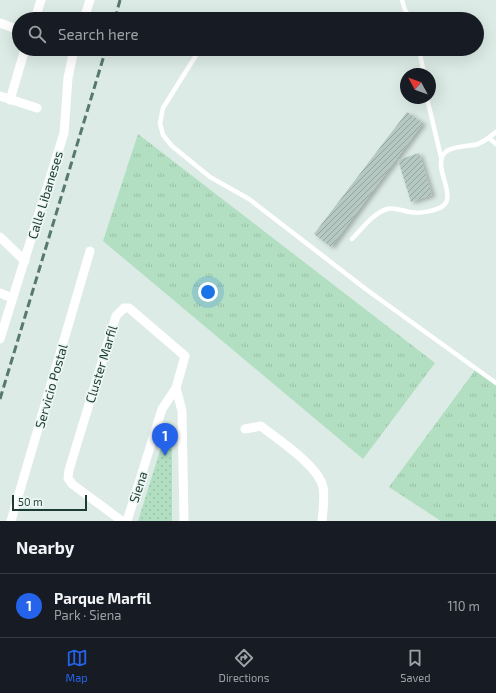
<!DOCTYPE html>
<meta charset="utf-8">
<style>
:root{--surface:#171b24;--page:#20242c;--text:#f1f3f6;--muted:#9ea1a6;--line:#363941;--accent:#2563eb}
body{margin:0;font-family:"Exo 2",sans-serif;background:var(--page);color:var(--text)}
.compass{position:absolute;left:400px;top:68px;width:36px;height:36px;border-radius:50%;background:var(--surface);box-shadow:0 4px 16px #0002;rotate:311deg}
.scale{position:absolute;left:12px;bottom:10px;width:75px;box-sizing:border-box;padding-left:4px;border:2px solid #1d3b35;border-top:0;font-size:11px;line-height:14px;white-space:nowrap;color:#1d3b35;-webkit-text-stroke:3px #edf7f3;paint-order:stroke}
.you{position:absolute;left:208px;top:292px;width:14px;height:14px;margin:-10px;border:3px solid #fff;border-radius:50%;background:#1a73e8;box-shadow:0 0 0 6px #1a73e833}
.badge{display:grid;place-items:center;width:26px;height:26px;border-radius:50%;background:var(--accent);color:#fff;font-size:13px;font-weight:700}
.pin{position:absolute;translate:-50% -33px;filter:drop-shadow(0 1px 2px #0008)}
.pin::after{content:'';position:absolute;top:21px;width:14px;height:12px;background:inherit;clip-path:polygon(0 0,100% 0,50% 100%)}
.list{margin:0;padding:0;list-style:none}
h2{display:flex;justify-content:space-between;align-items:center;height:52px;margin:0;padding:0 16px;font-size:17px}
h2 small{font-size:13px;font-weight:400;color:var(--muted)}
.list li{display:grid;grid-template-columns:26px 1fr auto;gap:12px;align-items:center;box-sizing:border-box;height:64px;padding:0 16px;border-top:1px solid var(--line)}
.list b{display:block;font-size:15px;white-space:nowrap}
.list p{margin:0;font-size:13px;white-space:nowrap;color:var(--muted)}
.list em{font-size:13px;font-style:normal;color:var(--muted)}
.icon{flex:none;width:22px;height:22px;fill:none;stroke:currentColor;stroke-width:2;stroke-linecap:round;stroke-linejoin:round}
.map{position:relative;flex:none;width:496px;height:521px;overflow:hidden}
.search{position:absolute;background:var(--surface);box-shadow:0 4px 16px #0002;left:12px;right:12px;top:12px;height:44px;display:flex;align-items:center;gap:10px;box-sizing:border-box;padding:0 14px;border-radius:22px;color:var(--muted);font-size:15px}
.sheet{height:116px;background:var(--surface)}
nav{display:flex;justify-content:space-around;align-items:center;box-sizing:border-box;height:56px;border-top:1px solid var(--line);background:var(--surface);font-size:11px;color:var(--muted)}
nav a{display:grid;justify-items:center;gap:2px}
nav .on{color:var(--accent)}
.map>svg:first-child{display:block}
.grass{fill:url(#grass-tufts)}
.park{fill:url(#park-dots)}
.building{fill:url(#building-hatch);filter:url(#shadow)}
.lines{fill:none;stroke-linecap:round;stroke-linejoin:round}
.service{stroke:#fff;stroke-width:4.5}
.minor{stroke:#fff;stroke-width:9}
.rail{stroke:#567871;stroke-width:3;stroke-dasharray:8 4;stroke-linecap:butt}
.labels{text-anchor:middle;stroke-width:3.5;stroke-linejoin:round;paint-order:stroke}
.street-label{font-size:13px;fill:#1d3b35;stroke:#edf7f3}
</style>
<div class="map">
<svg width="496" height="521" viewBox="0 0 496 521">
<defs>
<pattern id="grass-tufts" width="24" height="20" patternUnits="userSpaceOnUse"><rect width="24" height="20" fill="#b2dfc1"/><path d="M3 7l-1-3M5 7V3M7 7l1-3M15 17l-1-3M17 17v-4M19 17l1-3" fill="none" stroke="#99c0a6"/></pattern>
<pattern id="park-dots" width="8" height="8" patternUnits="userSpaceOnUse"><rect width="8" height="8" fill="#b2dfc1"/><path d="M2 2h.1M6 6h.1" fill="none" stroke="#99c0a6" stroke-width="1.8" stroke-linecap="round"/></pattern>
<pattern id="building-hatch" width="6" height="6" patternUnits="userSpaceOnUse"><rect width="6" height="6" fill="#b5c8c1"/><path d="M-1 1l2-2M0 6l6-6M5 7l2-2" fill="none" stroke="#93a49e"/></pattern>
<filter id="shadow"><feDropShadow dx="3.5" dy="2" stdDeviation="2" flood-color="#0004"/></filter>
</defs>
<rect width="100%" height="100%" fill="#dcebe5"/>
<!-- grass -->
<g class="grass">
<path d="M138,134L435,363L363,459L103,241Z"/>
<path d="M476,369L496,384V521H441L389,487Z"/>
</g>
<!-- park -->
<path class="park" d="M169,422L172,431V521H138Z"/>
<!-- building -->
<g class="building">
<path d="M407,112L423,123L331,247L314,234Z"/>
<path d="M419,153L432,195L411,202L398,160Z"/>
</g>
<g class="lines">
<!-- service -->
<g class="service">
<path d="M402,0L405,10L411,19"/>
<path d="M200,49L163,108L160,123L163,135L172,146L210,177L249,199L367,290L496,383"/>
<path d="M419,49L424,74"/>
<path d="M427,98L441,157"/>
<path d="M489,138L496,144"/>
<path d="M352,239C362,229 372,214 387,209C395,207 402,211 410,212C420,214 435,211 443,206C456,196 436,171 442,157C446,145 469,147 478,144C485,141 491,136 496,132"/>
</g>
<!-- minor -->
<g class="minor">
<path d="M35,19L41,0"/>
<path d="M84,19L90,0"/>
<path d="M0,23L19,30"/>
<path d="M0,96L37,108"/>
<path d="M10,100L25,49"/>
<path d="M0,237L25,261"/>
<path d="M0,293L12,298"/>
<path d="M0,339L64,133L68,78L74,49"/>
<path d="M245,429L261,426C278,440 318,465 323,487C325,497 323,510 322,521"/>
<path d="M11,521L90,251"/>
<path d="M122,521L72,484L68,478L69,470L116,316L124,308H129L185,356L176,388L182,411L184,521"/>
<path d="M127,521L162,409L176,388"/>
</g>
<!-- rail -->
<g class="rail">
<path d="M115,19L120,0"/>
<path d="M0,399L106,49"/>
</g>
</g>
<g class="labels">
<!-- street labels -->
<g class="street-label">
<text transform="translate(45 195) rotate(-73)" y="5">Calle Libaneses</text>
<text transform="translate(101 364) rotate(-73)" y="5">Cluster Marfil</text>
<text transform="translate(51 386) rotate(-74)" y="5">Servicio Postal</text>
<text transform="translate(138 487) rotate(-72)" y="5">Siena</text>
</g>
</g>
</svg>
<svg class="compass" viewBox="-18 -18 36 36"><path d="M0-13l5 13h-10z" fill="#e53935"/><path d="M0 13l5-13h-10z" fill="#9ea1a6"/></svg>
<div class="scale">50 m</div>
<div class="you"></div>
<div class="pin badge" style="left:165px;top:456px">1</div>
<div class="search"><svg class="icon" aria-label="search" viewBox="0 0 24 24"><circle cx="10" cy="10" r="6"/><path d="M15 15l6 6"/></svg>Search here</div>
</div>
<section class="sheet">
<h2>Nearby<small></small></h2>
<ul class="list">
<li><span class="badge">1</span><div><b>Parque Marfil</b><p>Park · Siena</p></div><em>110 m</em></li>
</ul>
</section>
<nav>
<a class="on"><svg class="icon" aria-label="map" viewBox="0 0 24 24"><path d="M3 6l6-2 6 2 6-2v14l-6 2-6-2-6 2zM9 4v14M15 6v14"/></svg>Map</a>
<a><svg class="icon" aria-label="directions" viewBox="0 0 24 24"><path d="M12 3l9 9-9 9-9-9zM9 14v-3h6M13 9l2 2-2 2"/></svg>Directions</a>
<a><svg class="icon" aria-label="saved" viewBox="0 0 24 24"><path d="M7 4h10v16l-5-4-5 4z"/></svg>Saved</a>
</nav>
